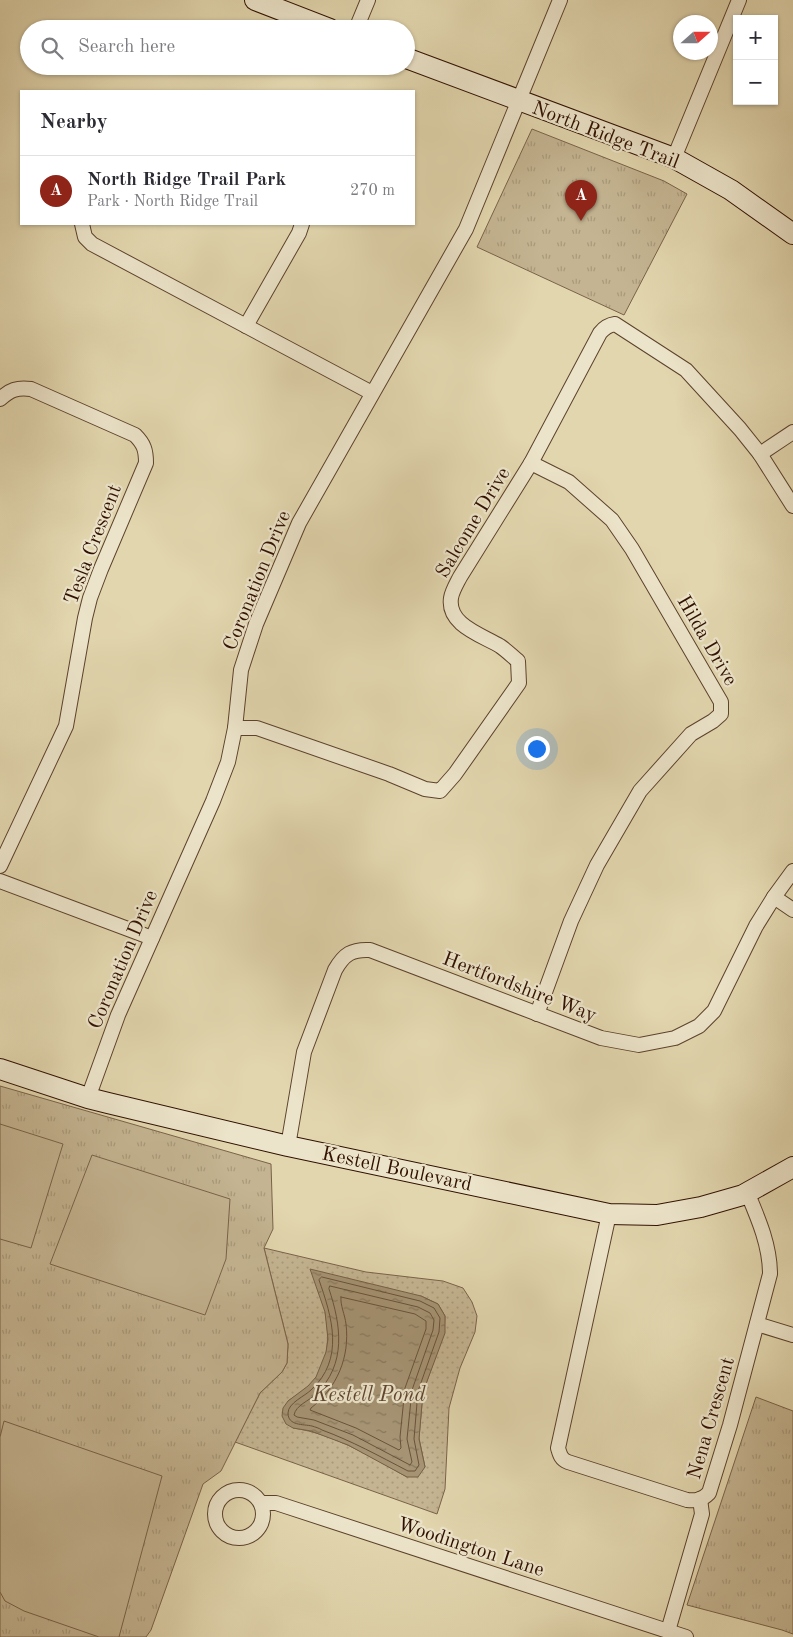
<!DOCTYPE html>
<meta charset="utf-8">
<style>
:root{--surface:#fff;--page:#f2f2f3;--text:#2b2b33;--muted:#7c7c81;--line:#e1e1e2;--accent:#8f2418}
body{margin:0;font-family:"Old Standard TT",serif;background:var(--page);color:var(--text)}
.controls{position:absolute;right:15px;top:15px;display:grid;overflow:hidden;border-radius:0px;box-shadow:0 1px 4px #0004}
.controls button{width:45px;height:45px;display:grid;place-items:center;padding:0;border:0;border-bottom:1px solid var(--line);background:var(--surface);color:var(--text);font:25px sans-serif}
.compass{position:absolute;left:673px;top:15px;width:45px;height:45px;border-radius:50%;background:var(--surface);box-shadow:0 1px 4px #0004;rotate:69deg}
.you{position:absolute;left:536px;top:748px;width:18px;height:18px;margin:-12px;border:4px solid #fff;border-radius:50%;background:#1a73e8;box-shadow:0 0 0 8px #1a73e833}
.badge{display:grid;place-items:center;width:32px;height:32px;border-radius:50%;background:var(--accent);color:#fff;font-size:16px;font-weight:700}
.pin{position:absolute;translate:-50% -41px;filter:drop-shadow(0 1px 2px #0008)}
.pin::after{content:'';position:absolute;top:26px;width:18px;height:15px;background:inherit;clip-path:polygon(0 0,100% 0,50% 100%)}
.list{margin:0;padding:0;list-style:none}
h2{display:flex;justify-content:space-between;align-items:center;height:65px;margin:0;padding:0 20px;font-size:21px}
h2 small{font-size:16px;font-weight:400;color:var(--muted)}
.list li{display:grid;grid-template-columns:32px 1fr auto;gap:15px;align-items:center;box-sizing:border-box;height:70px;padding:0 20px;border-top:1px solid var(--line)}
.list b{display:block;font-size:19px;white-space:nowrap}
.list p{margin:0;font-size:16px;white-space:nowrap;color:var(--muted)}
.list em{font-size:16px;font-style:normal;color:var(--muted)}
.icon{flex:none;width:28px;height:28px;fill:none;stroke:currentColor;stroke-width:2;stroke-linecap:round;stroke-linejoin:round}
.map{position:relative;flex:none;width:793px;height:1637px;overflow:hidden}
.search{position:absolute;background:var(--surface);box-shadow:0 1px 4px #0004;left:20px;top:20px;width:395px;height:55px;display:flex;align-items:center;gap:12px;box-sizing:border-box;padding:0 18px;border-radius:28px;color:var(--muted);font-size:19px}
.panel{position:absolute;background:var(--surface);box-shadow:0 1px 4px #0004;left:20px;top:90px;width:395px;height:135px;border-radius:0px}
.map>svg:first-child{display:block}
.grass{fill:url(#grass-dots);stroke:#7a6249;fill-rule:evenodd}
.park{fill:url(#park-tufts);stroke:#7a6249}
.pitch{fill:#c4b491;stroke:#7a6249}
.water{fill:url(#water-ripples);stroke:#765f45}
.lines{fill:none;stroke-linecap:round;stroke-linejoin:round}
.shore{stroke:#6a523a;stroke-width:1}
.street-casing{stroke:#5c422c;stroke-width:16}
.secondary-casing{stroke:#301001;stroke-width:22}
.street{stroke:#ece4ca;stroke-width:14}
.secondary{stroke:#ece4ca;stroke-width:20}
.labels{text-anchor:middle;stroke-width:4.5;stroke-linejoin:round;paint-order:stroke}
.street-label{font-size:20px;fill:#301001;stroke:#ece4ca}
.water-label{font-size:21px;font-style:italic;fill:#5f442f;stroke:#ece4ca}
</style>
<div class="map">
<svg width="793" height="1637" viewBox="0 0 793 1637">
<defs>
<pattern id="grass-dots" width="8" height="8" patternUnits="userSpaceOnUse" patternTransform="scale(1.25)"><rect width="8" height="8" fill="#c4b491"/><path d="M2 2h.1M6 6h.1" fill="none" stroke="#a99a7b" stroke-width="1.8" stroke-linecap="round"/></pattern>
<pattern id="park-tufts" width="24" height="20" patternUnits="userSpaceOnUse" patternTransform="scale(1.25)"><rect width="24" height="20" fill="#c4b491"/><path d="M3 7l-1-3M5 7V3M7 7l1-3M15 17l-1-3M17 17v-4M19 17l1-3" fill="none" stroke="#a99a7b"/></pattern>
<pattern id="water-ripples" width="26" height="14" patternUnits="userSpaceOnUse" patternTransform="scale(1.25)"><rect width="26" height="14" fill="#a59373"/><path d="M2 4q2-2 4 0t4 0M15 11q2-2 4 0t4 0" fill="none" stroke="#87775c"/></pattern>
</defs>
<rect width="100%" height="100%" fill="#e2d6ae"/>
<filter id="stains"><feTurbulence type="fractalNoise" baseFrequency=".004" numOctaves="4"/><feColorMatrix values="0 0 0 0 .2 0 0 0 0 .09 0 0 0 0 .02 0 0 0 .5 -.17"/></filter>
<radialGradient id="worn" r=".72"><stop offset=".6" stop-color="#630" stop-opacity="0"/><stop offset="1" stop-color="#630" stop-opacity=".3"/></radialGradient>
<!-- grass -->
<path class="grass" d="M264,1248L366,1272L443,1281L463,1288L472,1302L477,1316L475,1332L460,1368L449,1408L445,1489L437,1514L235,1442L260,1393L282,1372L287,1363L288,1344ZM421,1296L438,1304L445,1316L444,1333L423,1392L419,1438L425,1467L407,1477C371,1457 335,1434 293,1428L288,1401C295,1396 302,1392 308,1387C329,1368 330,1338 325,1312Z"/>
<!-- park -->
<g class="park">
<path d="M532,129L664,181L687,194L624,315L477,247Z"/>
<path d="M0,1086L271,1164L273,1229L264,1248L288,1344L287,1363L282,1372L260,1393L221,1471L203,1484L151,1630L146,1637H0Z"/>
<path d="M756,1397L793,1411V1634L782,1630L687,1605Z"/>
</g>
<!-- pitch -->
<g class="pitch">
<path d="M0,1124L63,1144L31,1248L0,1239Z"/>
<path d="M92,1155L230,1199L226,1259L205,1315L50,1264Z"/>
<path d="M4,1421L162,1476L119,1637H99L24,1611L5,1601L0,1592V1437Z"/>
</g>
<!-- water -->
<path class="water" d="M310,1269L421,1296L438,1304L445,1316V1333L423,1392L419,1439L425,1467L418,1477H407L348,1445L311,1431L293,1428L286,1424L282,1416L283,1408L288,1401L308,1386L316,1377L326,1352L328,1339L325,1312Z"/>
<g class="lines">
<!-- shore -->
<g class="shore">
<path d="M322,1277L420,1301L434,1308L440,1318L439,1332L418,1391L414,1439L419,1465L415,1471H408C379,1456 352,1441 322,1430C319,1428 315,1427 312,1426C303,1424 288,1426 288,1413C288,1403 305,1396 311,1390C345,1359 332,1317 319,1280Z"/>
<path d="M330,1286L418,1307L430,1313L434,1320L433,1330L412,1390L407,1439L412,1462L410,1465L353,1435L314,1420L297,1417L294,1415C296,1405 309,1401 316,1394C347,1364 341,1325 329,1289Z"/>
<path d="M341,1297L415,1314L426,1321V1329L405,1388L400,1437L401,1448L399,1450L356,1428L310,1410L311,1408C337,1388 350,1357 346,1324C345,1315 340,1305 341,1297Z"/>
</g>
<defs>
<g id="street">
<path d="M356,29L368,0"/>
<path d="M674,158L739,0"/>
<path d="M82,224L85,237L92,244L372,393"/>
<path d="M246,326L299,233L302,224"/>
<path d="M0,399C10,390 17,387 31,389L135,435C144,444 146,450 146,463L101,569L90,598L85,618L66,726L0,866"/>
<path d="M760,454L793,432"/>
<path d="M531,463L569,482L612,520L632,549L721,702V714L713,721L691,734L640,791L597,865L571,921L537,1014"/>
<path d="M235,728H257L389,774L425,789L440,791L455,774L519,683L518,661C512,656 506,650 500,646C482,635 447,625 451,598C452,591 457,583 460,577L531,463L600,333C604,328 608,325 615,324L686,370L740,429L760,454L793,506"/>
<path d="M0,881L152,938"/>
<path d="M774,897L793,910"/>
<path d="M88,1098L118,1015L213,801L228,762L235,728L241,670L256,624L299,523L466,229L560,0"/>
<path d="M288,1146L304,1052L335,970C344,954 352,949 370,950L601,1038L639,1045L675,1038L699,1026L714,1011L756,926L774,897L793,871"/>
<path d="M609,1214L558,1448C560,1455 561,1459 568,1462L687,1500C696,1501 702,1500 709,1493L730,1425L770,1274C770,1245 758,1218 747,1192"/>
<path d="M757,1324L793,1335"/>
<circle cx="239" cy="1514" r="24"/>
<path d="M261,1503H276L686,1637"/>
<path d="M668,1631L702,1514L700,1499"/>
</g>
<g id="secondary">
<path d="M255,0L330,29"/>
<path d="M406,58L674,158L731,190L793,234"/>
<path d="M0,1069L88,1098L108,1103L288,1146L609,1214L657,1215L701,1207L743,1195L793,1167"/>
</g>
</defs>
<!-- street casing -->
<use href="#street" class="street-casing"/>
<!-- secondary casing -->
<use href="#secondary" class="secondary-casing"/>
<!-- street -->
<use href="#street" class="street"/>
<!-- secondary -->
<use href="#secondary" class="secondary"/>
</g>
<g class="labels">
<!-- street labels -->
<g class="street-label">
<text transform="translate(606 134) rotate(21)" y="7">North Ridge Trail</text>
<text transform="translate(472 522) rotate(-59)" y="7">Salcome Drive</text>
<text transform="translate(92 544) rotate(-69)" y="7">Tesla Crescent</text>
<text transform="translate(256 580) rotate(-68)" y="7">Coronation Drive</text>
<text transform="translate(708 640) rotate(60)" y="7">Hilda Drive</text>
<text transform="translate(122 959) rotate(-67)" y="7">Coronation Drive</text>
<text transform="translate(520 986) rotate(21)" y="7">Hertfordshire Way</text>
<text transform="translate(397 1168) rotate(12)" y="7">Kestell Boulevard</text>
<text transform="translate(710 1418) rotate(-74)" y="7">Nena Crescent</text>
<text transform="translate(471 1546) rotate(18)" y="7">Woodington Lane</text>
</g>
<!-- water labels -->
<g class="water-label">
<text x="369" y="1401">Kestell Pond</text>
</g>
</g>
<rect width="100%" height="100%" filter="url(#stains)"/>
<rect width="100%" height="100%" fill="url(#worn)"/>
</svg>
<div class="controls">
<button>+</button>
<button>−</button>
</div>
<svg class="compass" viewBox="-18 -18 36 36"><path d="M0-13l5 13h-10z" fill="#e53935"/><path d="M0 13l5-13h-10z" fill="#7c7c81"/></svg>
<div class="you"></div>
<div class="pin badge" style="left:581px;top:221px">A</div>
<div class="search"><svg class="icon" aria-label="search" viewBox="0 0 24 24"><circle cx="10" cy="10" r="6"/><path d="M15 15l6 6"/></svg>Search here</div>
<section class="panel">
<h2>Nearby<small></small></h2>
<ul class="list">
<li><span class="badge">A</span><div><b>North Ridge Trail Park</b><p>Park · North Ridge Trail</p></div><em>270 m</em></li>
</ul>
</section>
</div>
